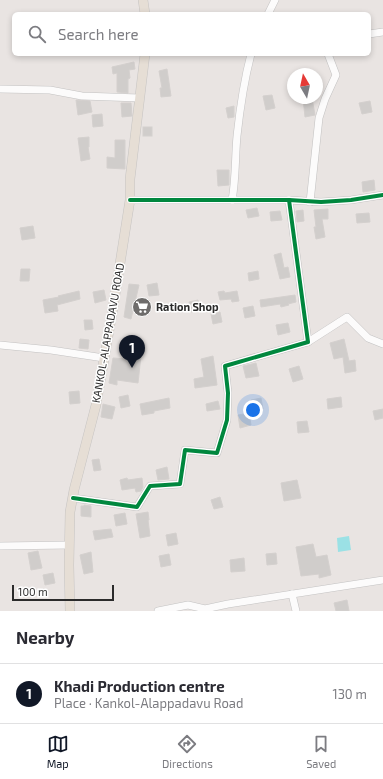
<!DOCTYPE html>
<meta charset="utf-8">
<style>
:root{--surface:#fff;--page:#f7f7f7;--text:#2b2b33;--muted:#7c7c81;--line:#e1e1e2;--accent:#111827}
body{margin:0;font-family:"Exo 2",sans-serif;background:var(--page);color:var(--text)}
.compass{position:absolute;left:287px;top:68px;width:36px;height:36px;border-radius:50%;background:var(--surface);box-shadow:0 2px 6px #0003;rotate:351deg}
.scale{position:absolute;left:12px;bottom:10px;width:102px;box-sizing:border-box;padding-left:4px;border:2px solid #2b2b2b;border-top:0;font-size:11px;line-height:14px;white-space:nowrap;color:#2b2b2b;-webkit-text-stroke:3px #fff;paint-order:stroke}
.you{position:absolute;left:253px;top:410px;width:14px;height:14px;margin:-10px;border:3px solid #fff;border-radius:50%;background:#1a73e8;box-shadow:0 0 0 6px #1a73e833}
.badge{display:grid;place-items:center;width:26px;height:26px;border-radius:50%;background:var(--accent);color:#fff;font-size:13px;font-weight:700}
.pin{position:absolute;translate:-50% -33px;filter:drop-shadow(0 1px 2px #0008)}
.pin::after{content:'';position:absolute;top:21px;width:14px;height:12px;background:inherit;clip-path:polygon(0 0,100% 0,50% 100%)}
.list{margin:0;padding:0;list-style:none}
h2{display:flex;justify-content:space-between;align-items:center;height:52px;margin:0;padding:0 16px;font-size:17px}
h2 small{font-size:13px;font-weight:400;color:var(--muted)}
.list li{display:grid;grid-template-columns:26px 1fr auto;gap:12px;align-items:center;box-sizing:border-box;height:60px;padding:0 16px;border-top:1px solid var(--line)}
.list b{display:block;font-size:15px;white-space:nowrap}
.list p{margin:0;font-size:13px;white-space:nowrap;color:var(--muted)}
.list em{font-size:13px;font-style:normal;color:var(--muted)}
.icon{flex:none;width:22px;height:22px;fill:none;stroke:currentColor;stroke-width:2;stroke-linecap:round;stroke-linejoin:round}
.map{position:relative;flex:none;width:383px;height:611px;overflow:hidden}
.search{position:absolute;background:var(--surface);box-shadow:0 2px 6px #0003;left:12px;right:12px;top:12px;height:44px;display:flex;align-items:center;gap:10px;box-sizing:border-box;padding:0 14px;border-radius:6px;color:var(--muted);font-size:15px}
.sheet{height:112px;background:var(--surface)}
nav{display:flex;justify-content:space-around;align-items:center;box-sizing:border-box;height:56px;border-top:1px solid var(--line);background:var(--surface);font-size:11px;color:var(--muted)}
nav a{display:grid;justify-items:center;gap:2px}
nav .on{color:var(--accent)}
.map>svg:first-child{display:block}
.water{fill:#9be1e5}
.building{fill:#d0cdcb;stroke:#d4d0ce}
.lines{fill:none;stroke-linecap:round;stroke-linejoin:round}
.minor-casing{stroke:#c3c2c2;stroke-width:8}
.major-casing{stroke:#c5c3c2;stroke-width:10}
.minor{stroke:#fcfbfb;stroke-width:7}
.major{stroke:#e6ded5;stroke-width:9}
.cycleway-casing{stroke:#fff;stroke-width:6}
.cycleway{stroke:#00873e;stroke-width:4}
.labels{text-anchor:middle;stroke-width:3;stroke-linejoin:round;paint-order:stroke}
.poi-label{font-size:11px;font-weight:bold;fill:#2b2b2b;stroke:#fff;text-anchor:start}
.street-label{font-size:11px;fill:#2b2b2b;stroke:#fff}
</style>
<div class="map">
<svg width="383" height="611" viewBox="0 0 383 611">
<rect width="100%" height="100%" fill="#e9e4e2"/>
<!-- water -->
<path class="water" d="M349,536L351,550L338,552L337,538Z"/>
<!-- building -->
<g class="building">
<path d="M134,62L135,69L129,70L130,78L128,79V93L117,92V73L113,74L112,67Z"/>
<path d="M167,69L171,96L161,97L160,88H162L159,71Z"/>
<path d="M272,95L275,108L266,110L263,96Z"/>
<path d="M303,98H312L315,115L305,117Z"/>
<path d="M76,100L90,101L92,112L78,115Z"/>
<path d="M370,101L372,112L362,114L359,103Z"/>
<path d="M121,103H131L132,116L122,117Z"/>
<path d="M234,106V117L228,118L226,108Z"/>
<path d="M102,114L103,126L93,127L92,115Z"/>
<rect x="143" y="127" width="9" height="9"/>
<path d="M89,137V147H88L90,159L81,161L78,138Z"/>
<path d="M115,140H125V169L107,168V157L115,158Z"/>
<path d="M217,170H229V185L218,186Z"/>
<path d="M374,180L375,190L363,192L362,182Z"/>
<path d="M257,208L259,216L248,218L246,210Z"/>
<path d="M328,209V219H322L325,237L316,239L314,227H316L314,210Z"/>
<path d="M303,210L304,221L297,222L296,211Z"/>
<path d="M280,211L282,220L271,221L270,212Z"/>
<path d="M369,213L370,222L357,223L356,214Z"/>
<path d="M33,226L35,238L22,240L20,228Z"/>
<path d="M281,253L284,268L288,267L290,277L280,279L274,255Z"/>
<path d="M21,269H30L29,281H20Z"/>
<path d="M258,271L259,279L249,281L248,273Z"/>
<path d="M157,283L159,295L149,296L147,285Z"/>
<path d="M129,284L139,285L131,319L124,317Z"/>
<path d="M104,290L106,300L95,303L93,292Z"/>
<path d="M79,291L80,299L57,305L58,311L45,313L43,300L59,297L58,296Z"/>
<path d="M224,291L225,293L237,291L239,301L232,302L231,299L220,300L218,292Z"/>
<path d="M295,295L296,302L288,304L289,305L281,307L280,304L261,307L260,300Z"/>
<path d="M198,300L199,310L191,312L189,302Z"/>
<path d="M253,306L255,316L245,318L243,308Z"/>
<path d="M220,312L222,322L213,324L211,314Z"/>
<path d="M84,320H92L93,329L85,330Z"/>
<path d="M288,323L290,332L278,335L276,325Z"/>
<path d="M80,339L89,340L88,349L79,348Z"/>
<path d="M344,339L349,361L355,360L356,371L345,373L343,357L334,359L330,343Z"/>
<path d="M127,353L141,356L138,383L117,380V385L109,383L113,358L126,359Z"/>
<path d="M213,356L217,385L195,388L194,379L204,377L201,359Z"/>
<path d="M256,363L259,376L246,378L243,366Z"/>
<path d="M299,366L303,379L293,382L289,369Z"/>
<path d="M79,391L80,403L70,404L69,392Z"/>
<path d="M128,395L130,406L121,408L119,397Z"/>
<path d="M341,397L342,407L328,409L327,399Z"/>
<path d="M169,398L170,408L154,411V413L142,415L140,404Z"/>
<path d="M261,398L263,409L253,411L251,400Z"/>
<path d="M218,401L220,409L207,411L206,404Z"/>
<path d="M103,404L115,407L112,419L101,417Z"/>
<path d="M383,409V418L375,420L373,411Z"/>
<path d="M249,413L251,425L240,428L238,415Z"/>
<path d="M307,421L309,432L298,433L297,422Z"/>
<path d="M99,459L101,470L94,471L92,460Z"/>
<path d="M167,467L169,479L158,480L156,470Z"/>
<path d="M127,478L128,480L142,478L143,487L141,491L136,492L135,488L122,490L120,480Z"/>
<path d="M297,480L301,498L284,501L281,483Z"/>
<path d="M220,497L223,507L214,509L211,500Z"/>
<path d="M84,505L91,506V517L81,516V506H84Z"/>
<path d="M148,512L149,520H148L150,536L140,538L136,514Z"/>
<path d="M125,513L127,524L116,526L114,515Z"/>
<path d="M111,529L113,537L95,540L93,531Z"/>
<path d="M176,533L178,544L168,546L166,535Z"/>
<path d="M313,544L316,557L327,555L331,575L319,578V574L301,576L296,547Z"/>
<path d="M38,551L42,568L31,570L28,553Z"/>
<path d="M91,552L93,572L84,574L80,555Z"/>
<path d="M276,553L277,564L267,565L266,554Z"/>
<path d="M169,554L171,565L161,567L159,556Z"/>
<path d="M244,558L245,571L231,572L230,560Z"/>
<path d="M53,573L55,583L45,585L43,575Z"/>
<path d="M347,600L349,611H336L334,603Z"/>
</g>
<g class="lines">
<defs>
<g id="minor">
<path d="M268,14L275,0"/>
<path d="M369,34L383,32"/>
<path d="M0,89L50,90L82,96L139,98"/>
<path d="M130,200H289L321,202L351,200L383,195"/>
<path d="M232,200C236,179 235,157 237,136C240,108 244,81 251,54"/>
<path d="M310,202L319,118L325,99L336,75L328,54"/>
<path d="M308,342L347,317L368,338L383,344"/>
<path d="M0,345L51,350L104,358"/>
<path d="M73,498L137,507L150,486L180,484L185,450L217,453L227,420L228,393L225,366L308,342L289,200"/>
<path d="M0,546L69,545"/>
<path d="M292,594L296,611"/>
<path d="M158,611L188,605L205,609L228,604L383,580"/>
</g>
<g id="major">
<path d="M143,0L145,14"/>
<path d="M70,611L69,565L70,512L74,490L96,405L113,308L130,200V179L145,54"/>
</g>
</defs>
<!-- minor casing -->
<use href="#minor" class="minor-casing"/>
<!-- major casing -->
<use href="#major" class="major-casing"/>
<!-- minor -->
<use href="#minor" class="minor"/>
<!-- major -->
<use href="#major" class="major"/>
<defs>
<g id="cycleway">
<path d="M130,200H289L321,202L351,200L383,195"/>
<path d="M73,498L137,507L150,486L180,484L185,450L217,453L227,420L228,393L225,366L308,342L289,200"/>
</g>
</defs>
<!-- cycleway casing -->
<use href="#cycleway" class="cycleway-casing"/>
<!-- cycleway -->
<use href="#cycleway" class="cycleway"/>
</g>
<!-- icons -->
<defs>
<symbol id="supermarket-disc" viewBox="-11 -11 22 22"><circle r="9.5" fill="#6e6c6b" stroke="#fff"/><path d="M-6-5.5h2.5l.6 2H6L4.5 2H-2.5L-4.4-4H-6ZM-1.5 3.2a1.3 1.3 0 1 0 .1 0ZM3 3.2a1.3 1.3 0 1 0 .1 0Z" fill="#fff"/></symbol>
</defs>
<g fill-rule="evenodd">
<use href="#supermarket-disc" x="131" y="296" width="22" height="22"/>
</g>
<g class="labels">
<!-- poi labels -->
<g class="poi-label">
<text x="156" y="311">Ration Shop</text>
</g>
<!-- street labels -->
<g class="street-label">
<text transform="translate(108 333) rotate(-80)" y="4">KANKOL-ALAPPADAVU ROAD</text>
</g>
</g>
</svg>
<svg class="compass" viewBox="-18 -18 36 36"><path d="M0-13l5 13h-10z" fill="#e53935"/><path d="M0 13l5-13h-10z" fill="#7c7c81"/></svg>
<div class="scale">100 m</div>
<div class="you"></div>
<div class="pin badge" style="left:132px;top:368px">1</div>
<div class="search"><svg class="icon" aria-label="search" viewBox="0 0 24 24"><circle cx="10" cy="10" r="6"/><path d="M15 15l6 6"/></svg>Search here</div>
</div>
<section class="sheet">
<h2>Nearby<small></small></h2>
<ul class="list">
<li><span class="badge">1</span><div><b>Khadi Production centre</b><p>Place · Kankol-Alappadavu Road</p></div><em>130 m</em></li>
</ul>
</section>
<nav>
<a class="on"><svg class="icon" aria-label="map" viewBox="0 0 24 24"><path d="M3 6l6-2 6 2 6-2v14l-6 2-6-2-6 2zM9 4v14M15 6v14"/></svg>Map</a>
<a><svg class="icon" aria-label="directions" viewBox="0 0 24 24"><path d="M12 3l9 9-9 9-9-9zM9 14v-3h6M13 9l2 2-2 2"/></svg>Directions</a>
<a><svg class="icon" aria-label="saved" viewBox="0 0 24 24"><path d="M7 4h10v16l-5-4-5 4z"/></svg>Saved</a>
</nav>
